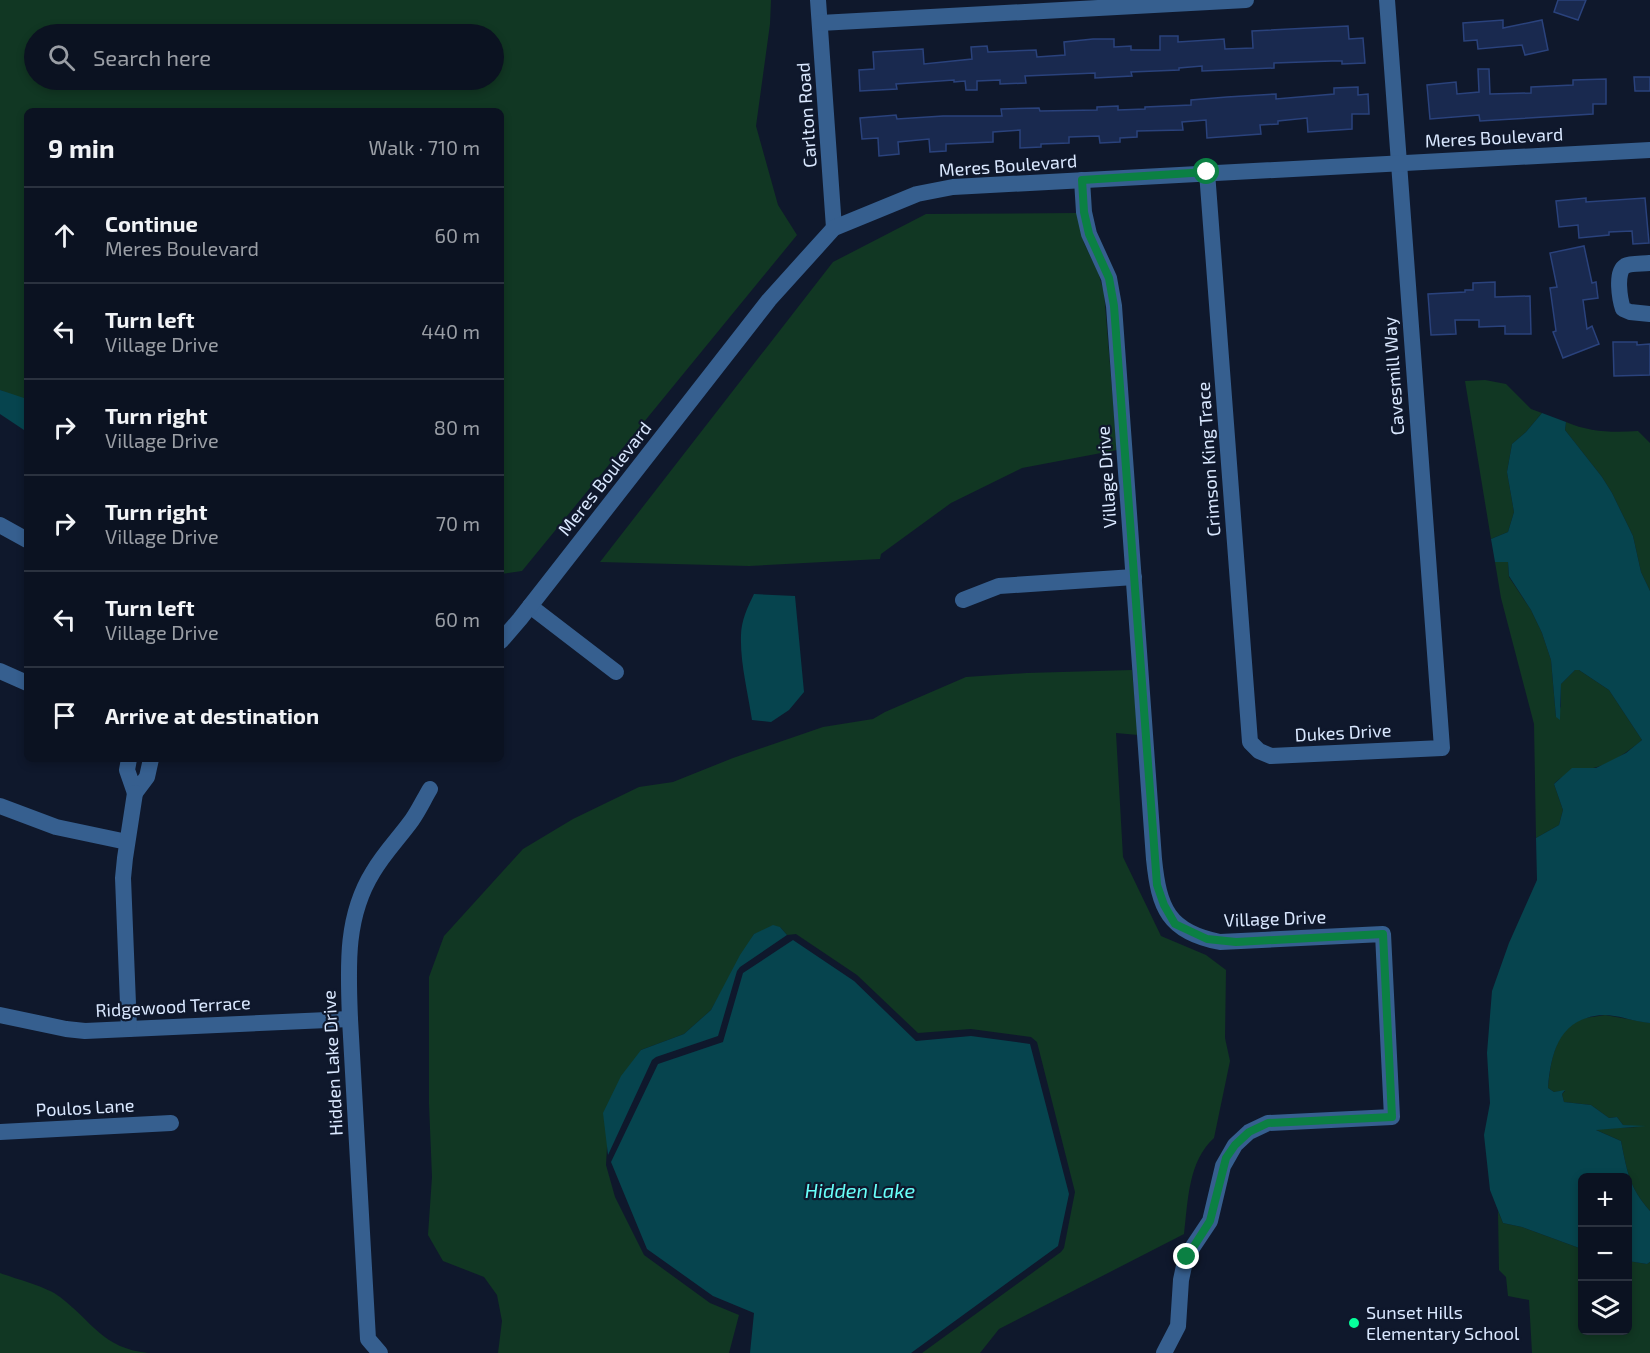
<!DOCTYPE html>
<meta charset="utf-8">
<style>
:root{--surface:#0b1221;--page:#19202e;--text:#f1f3f6;--muted:#9a9ea5;--line:#2b323f}
body{margin:0;font-family:"Exo 2",sans-serif;background:var(--page);color:var(--text)}
.controls{position:absolute;right:18px;bottom:18px;display:grid;overflow:hidden;border-radius:9px;box-shadow:0 3px 9px #0003}
.controls button{width:54px;height:54px;display:grid;place-items:center;padding:0;border:0;border-bottom:2px solid var(--line);background:var(--surface);color:var(--text);font:30px sans-serif}
.stop{position:absolute;width:18px;height:18px;margin:-14px;border:4px solid #0b8043;border-radius:50%;background:#fff}
.stop.end{background:#0b8043;border-color:#fff;box-shadow:0 2px 6px #0008}
.list{margin:0;padding:0;list-style:none}
h2{display:flex;justify-content:space-between;align-items:center;height:78px;margin:0;padding:0 24px;font-size:26px}
h2 small{font-size:20px;font-weight:400;color:var(--muted)}
.list li{display:grid;grid-template-columns:39px 1fr auto;gap:18px;align-items:center;box-sizing:border-box;height:96px;padding:0 24px;border-top:2px solid var(--line)}
.list b{display:block;font-size:22px;white-space:nowrap}
.list p{margin:0;font-size:20px;white-space:nowrap;color:var(--muted)}
.list em{font-size:20px;font-style:normal;color:var(--muted)}
.icon{flex:none;width:33px;height:33px;fill:none;stroke:currentColor;stroke-width:2;stroke-linecap:round;stroke-linejoin:round}
.map{position:relative;flex:none;width:1650px;height:1353px;overflow:hidden}
.search{position:absolute;background:var(--surface);box-shadow:0 3px 9px #0003;left:24px;top:24px;width:480px;height:66px;display:flex;align-items:center;gap:15px;box-sizing:border-box;padding:0 21px;border-radius:33px;color:var(--muted);font-size:22px}
.panel{position:absolute;background:var(--surface);box-shadow:0 3px 9px #0003;left:24px;top:108px;width:480px;height:654px;border-radius:9px}
.map>svg:first-child{display:block}
.green{fill:#113723;fill-rule:evenodd}
.water{fill:#06444e}
.building{fill:#19294f;stroke:#2a427c;stroke-width:1.5}
.lines{fill:none;stroke-linecap:round;stroke-linejoin:round}
.minor{stroke:#365f8f;stroke-width:16}
.route{stroke:#0b8043;stroke-width:8}
.poi-dot{fill:#06ff9c;stroke:#0f182c;stroke-width:2}
.labels{text-anchor:middle;stroke-width:4.5;stroke-linejoin:round;paint-order:stroke}
.street-label{font-size:18px;fill:#dae8ff;stroke:#0f182c}
.poi-label{font-size:18px;fill:#dae8ff;stroke:#0f182c;text-anchor:start}
.water-label{font-size:20px;font-style:italic;fill:#68fffa;stroke:#0f182c}
</style>
<div class="map">
<svg width="1650" height="1353" viewBox="0 0 1650 1353">
<rect width="100%" height="100%" fill="#0f182c"/>
<!-- green -->
<g class="green">
<path d="M0,0H771L770,24L756,126L778,205L797,235L522,571L501,574V111H27V399L24,400L0,390ZM34,34H494V80H34Z"/>
<path d="M1077,213L1084,243L1098,272L1104,292L1117,450L1022,468L951,503L881,554L880,559L749,566L600,562L833,262L926,214Z"/>
<path d="M1485,380L1506,384L1531,409L1542,413L1526,432L1512,444L1507,472L1514,512L1508,532L1491,539L1465,381Z"/>
<path d="M1566,422C1589,432 1613,433 1638,431L1650,443V591L1641,572L1633,536L1612,493L1602,477L1565,430Z"/>
<path d="M1495,562H1508L1509,577L1531,610L1542,633L1551,660L1556,717L1561,706V684L1575,670H1579L1609,690L1642,740C1629,751 1614,762 1597,767C1581,772 1567,770 1554,784L1563,810L1559,825L1536,838L1534,724L1501,598Z"/>
<path d="M1132,670L1138,735L1116,733L1123,857L1161,936L1206,955L1226,970L1225,1038L1230,1061L1214,1138C1188,1161 1188,1202 1184,1234L999,1329L980,1353H922L1061,1252L1064,1248L1075,1192L1037,1042L1031,1037L971,1029L918,1033L857,975L796,934L787,935L780,927L754,934L711,1010L684,1034L641,1050L607,1147L606,1165L615,1197L644,1255L710,1303L739,1315L729,1353H498L502,1321L497,1295L484,1277L443,1261L428,1235L432,1177L429,1104V977L444,936L523,849L573,819L639,787L673,782L733,758L823,727L873,719L885,712L966,677L1027,673Z"/>
<path d="M1605,1015L1650,1023V1211C1629,1187 1627,1171 1621,1141L1594,1129L1638,1127L1623,1125L1617,1117L1609,1118L1591,1105L1564,1102L1562,1094L1565,1091L1554,1092L1548,1088C1550,1066 1554,1033 1577,1021C1584,1017 1596,1017 1605,1015Z"/>
<path d="M1498,1211L1503,1223L1522,1227L1582,1249V1330H1628V1261L1647,1264L1650,1262V1353H1532L1529,1300L1508,1296L1506,1277L1499,1270Z"/>
<path d="M0,1273C16,1279 48,1287 60,1297C93,1322 102,1348 148,1353H0Z"/>
</g>
<!-- water -->
<g class="water">
<path d="M0,390L27,399V432L0,414Z"/>
<path d="M1542,413L1566,422L1565,430L1602,477L1612,493L1633,536L1641,572L1650,591V1023C1635,1022 1619,1015 1604,1015C1560,1017 1551,1051 1548,1088L1554,1092L1565,1090L1562,1094L1564,1102L1591,1105L1609,1118L1617,1117L1623,1125L1646,1126L1596,1130L1621,1141C1627,1171 1629,1187 1650,1211V1262L1647,1264L1628,1261V1178H1582V1249L1522,1227L1503,1223L1490,1190L1484,1135L1490,1103L1487,1053L1492,991L1509,943L1537,880L1536,838L1559,825L1563,810L1554,784L1572,768H1596L1626,753L1642,740L1609,690L1579,670H1575L1561,684L1560,720L1556,717L1551,660L1542,633L1531,610L1509,576L1508,562H1495L1491,539L1508,532L1514,512L1507,472L1512,444L1526,432Z"/>
<path d="M754,594L795,596L804,692L789,710L771,722L752,720C748,692 740,663 741,635C741,621 748,606 754,594Z"/>
<path d="M773,925L780,927L787,935L740,967L737,971L718,1036L656,1057L652,1060L608,1155L603,1113L621,1076L641,1050L684,1034L711,1010L740,955L754,934Z"/>
<path d="M793,940L854,981L916,1041L971,1036L1030,1044L1069,1194L1058,1246L911,1353H750L754,1313L713,1296L647,1249L611,1162L658,1064L723,1042L743,973Z"/>
</g>
<!-- building -->
<g class="building">
<path d="M1558,0H1586L1578,20L1554,12Z"/>
<path d="M1503,20V28L1542,20L1548,50L1525,55L1522,45L1478,49L1477,40L1464,41L1463,23Z"/>
<path d="M1348,26L1349,39L1363,38L1365,63L1342,64V61H1332L1274,63V68L1202,71V66L1179,68V70L1131,72L1132,76L1095,78V73L1025,76L1026,83L1000,84V80L977,81V90H966L965,81L954,82V80L896,84L897,89L860,91L859,70L874,69L873,52L923,49L924,64L972,59L971,47L987,46L988,52L1036,50L1037,57L1065,55L1064,42L1093,39H1114V47L1131,46V50H1160V36H1178V42L1224,39L1225,49L1253,48L1252,31Z"/>
<path d="M1478,69H1489L1490,94L1531,93V87L1573,85V80L1606,79V104H1593V114L1480,121L1479,115L1430,119L1427,85L1456,82L1457,94L1479,92Z"/>
<path d="M1634,77H1650V91H1635Z"/>
<path d="M1358,87V95L1368,94L1369,114H1352V129L1308,132L1307,118L1278,121V124L1260,125L1261,134L1207,138L1206,120L1182,122L1183,130L1137,131V137L1120,138V142L1100,143L1099,136L1069,137V143L1041,144V147L1020,148V130L993,132V142L946,144V151L930,152L929,139L898,142L899,154L879,156L878,138L862,139L860,118L896,115L897,119L943,116H1002L1001,109L1039,108L1040,111L1097,110V107L1118,106V110L1145,109V107L1191,105V100L1227,97L1276,94V99L1334,94V88Z"/>
<path d="M1586,198V202L1645,198L1649,243L1633,244L1632,231L1609,232V235L1579,238L1578,225L1559,227L1556,201Z"/>
<path d="M1584,246L1592,283L1596,282L1598,298L1583,300L1587,329L1592,326L1599,344L1563,358L1553,332L1556,331L1550,288L1557,287L1550,253Z"/>
<path d="M1495,282V297L1530,296L1531,334H1505V326L1479,327V320H1455L1456,334L1431,335L1428,294L1465,292V290H1473V283Z"/>
<path d="M1613,342H1637V345L1650,344V375L1614,376Z"/>
</g>
<g class="lines">
<!-- minor -->
<g class="minor">
<path d="M818,0L834,228"/>
<path d="M820,23L1246,0"/>
<path d="M1207,172L1250,742L1259,751L1271,756L1442,748L1387,0"/>
<path d="M1082,180L1084,212L1089,234L1109,278L1114,306L1154,859C1159,908 1168,932 1220,942L1383,934L1392,1117L1268,1123L1249,1132L1235,1145L1223,1166L1210,1221L1192,1248L1184,1266L1181,1280L1178,1326L1164,1353"/>
<path d="M1650,263C1643,264 1631,263 1625,266C1615,272 1620,300 1623,309L1630,312L1650,314"/>
<path d="M0,525L27,540"/>
<path d="M963,600L999,586L1134,577"/>
<path d="M530,606L616,672"/>
<path d="M501,641L520,619L769,300L834,228L917,194L953,187L1650,150"/>
<path d="M0,671L27,683"/>
<path d="M129,759L127,770L135,793L147,777L151,759"/>
<path d="M0,806L56,827L127,842"/>
<path d="M0,1015L66,1029L85,1031L350,1019"/>
<path d="M129,1029L123,878L125,858L135,793"/>
<path d="M0,1132L171,1123"/>
<path d="M380,1353L368,1339L350,1019C348,967 345,917 373,872C384,853 399,838 412,820C419,810 424,799 430,789"/>
</g>
</g>
<g class="lines">
<!-- route -->
<path class="route" d="M1187,1257L1210,1221L1226,1158L1235,1145L1249,1132L1268,1123L1392,1117L1383,934L1236,942L1207,939L1175,924L1164,905L1157,885L1114,306L1109,278L1089,234L1084,212L1082,180L1207,172"/>
</g>
<!-- markers -->
<circle class="poi-dot" cx="1354" cy="1323" r="6"/>
<g class="labels">
<!-- street labels -->
<g class="street-label">
<text transform="translate(807 115) rotate(-94)" y="6">Carlton Road</text>
<text transform="translate(1494 138) rotate(-3)" y="6">Meres Boulevard</text>
<text transform="translate(1008 166) rotate(-4)" y="6">Meres Boulevard</text>
<text transform="translate(1394 376) rotate(-94)" y="6">Cavesmill Way</text>
<text transform="translate(1209 459) rotate(-94)" y="6">Crimson King Trace</text>
<text transform="translate(1107 477) rotate(-94)" y="6">Village Drive</text>
<text transform="translate(605 479) rotate(-52)" y="6">Meres Boulevard</text>
<text transform="translate(1343 733) rotate(-3)" y="6">Dukes Drive</text>
<text transform="translate(1275 919) rotate(-2)" y="6">Village Drive</text>
<text transform="translate(173 1007) rotate(-3)" y="6">Ridgewood Terrace</text>
<text transform="translate(333 1063) rotate(-93)" y="6">Hidden Lake Drive</text>
<text transform="translate(85 1108) rotate(-3)" y="6">Poulos Lane</text>
</g>
<!-- poi labels -->
<g class="poi-label">
<text x="1366" y="1319">Sunset Hills<tspan x="1366" dy="21">Elementary School</tspan></text>
</g>
<!-- water labels -->
<g class="water-label">
<text x="860" y="1198">Hidden Lake</text>
</g>
</g>
</svg>
<div class="controls">
<button>+</button>
<button>−</button>
<button><svg class="icon" aria-label="layers" viewBox="0 0 24 24"><path d="M12 4l9 5-9 5-9-5zM3 14l9 5 9-5"/></svg></button>
</div>
<div class="stop" style="left:1207px;top:172px"></div>
<div class="stop end" style="left:1187px;top:1257px"></div>
<div class="search"><svg class="icon" aria-label="search" viewBox="0 0 24 24"><circle cx="10" cy="10" r="6"/><path d="M15 15l6 6"/></svg>Search here</div>
<section class="panel">
<h2>9 min<small>Walk · 710 m</small></h2>
<ul class="list">
<li><svg class="icon" aria-label="ahead" viewBox="0 0 24 24"><path d="M12 20V5M6 11l6-6 6 6"/></svg><div><b>Continue</b><p>Meres Boulevard</p></div><em>60 m</em></li>
<li><svg class="icon" aria-label="left" viewBox="0 0 24 24"><path d="M17 20v-9H6M10 6l-5 5 5 5"/></svg><div><b>Turn left</b><p>Village Drive</p></div><em>440 m</em></li>
<li><svg class="icon" aria-label="right" viewBox="0 0 24 24"><path d="M7 20v-9h11M14 6l5 5-5 5"/></svg><div><b>Turn right</b><p>Village Drive</p></div><em>80 m</em></li>
<li><svg class="icon" aria-label="right" viewBox="0 0 24 24"><path d="M7 20v-9h11M14 6l5 5-5 5"/></svg><div><b>Turn right</b><p>Village Drive</p></div><em>70 m</em></li>
<li><svg class="icon" aria-label="left" viewBox="0 0 24 24"><path d="M17 20v-9H6M10 6l-5 5 5 5"/></svg><div><b>Turn left</b><p>Village Drive</p></div><em>60 m</em></li>
<li><svg class="icon" aria-label="arrive" viewBox="0 0 24 24"><path d="M6 21V4h12l-3 4 3 4H6"/></svg><div><b>Arrive at destination</b></div></li>
</ul>
</section>
</div>
